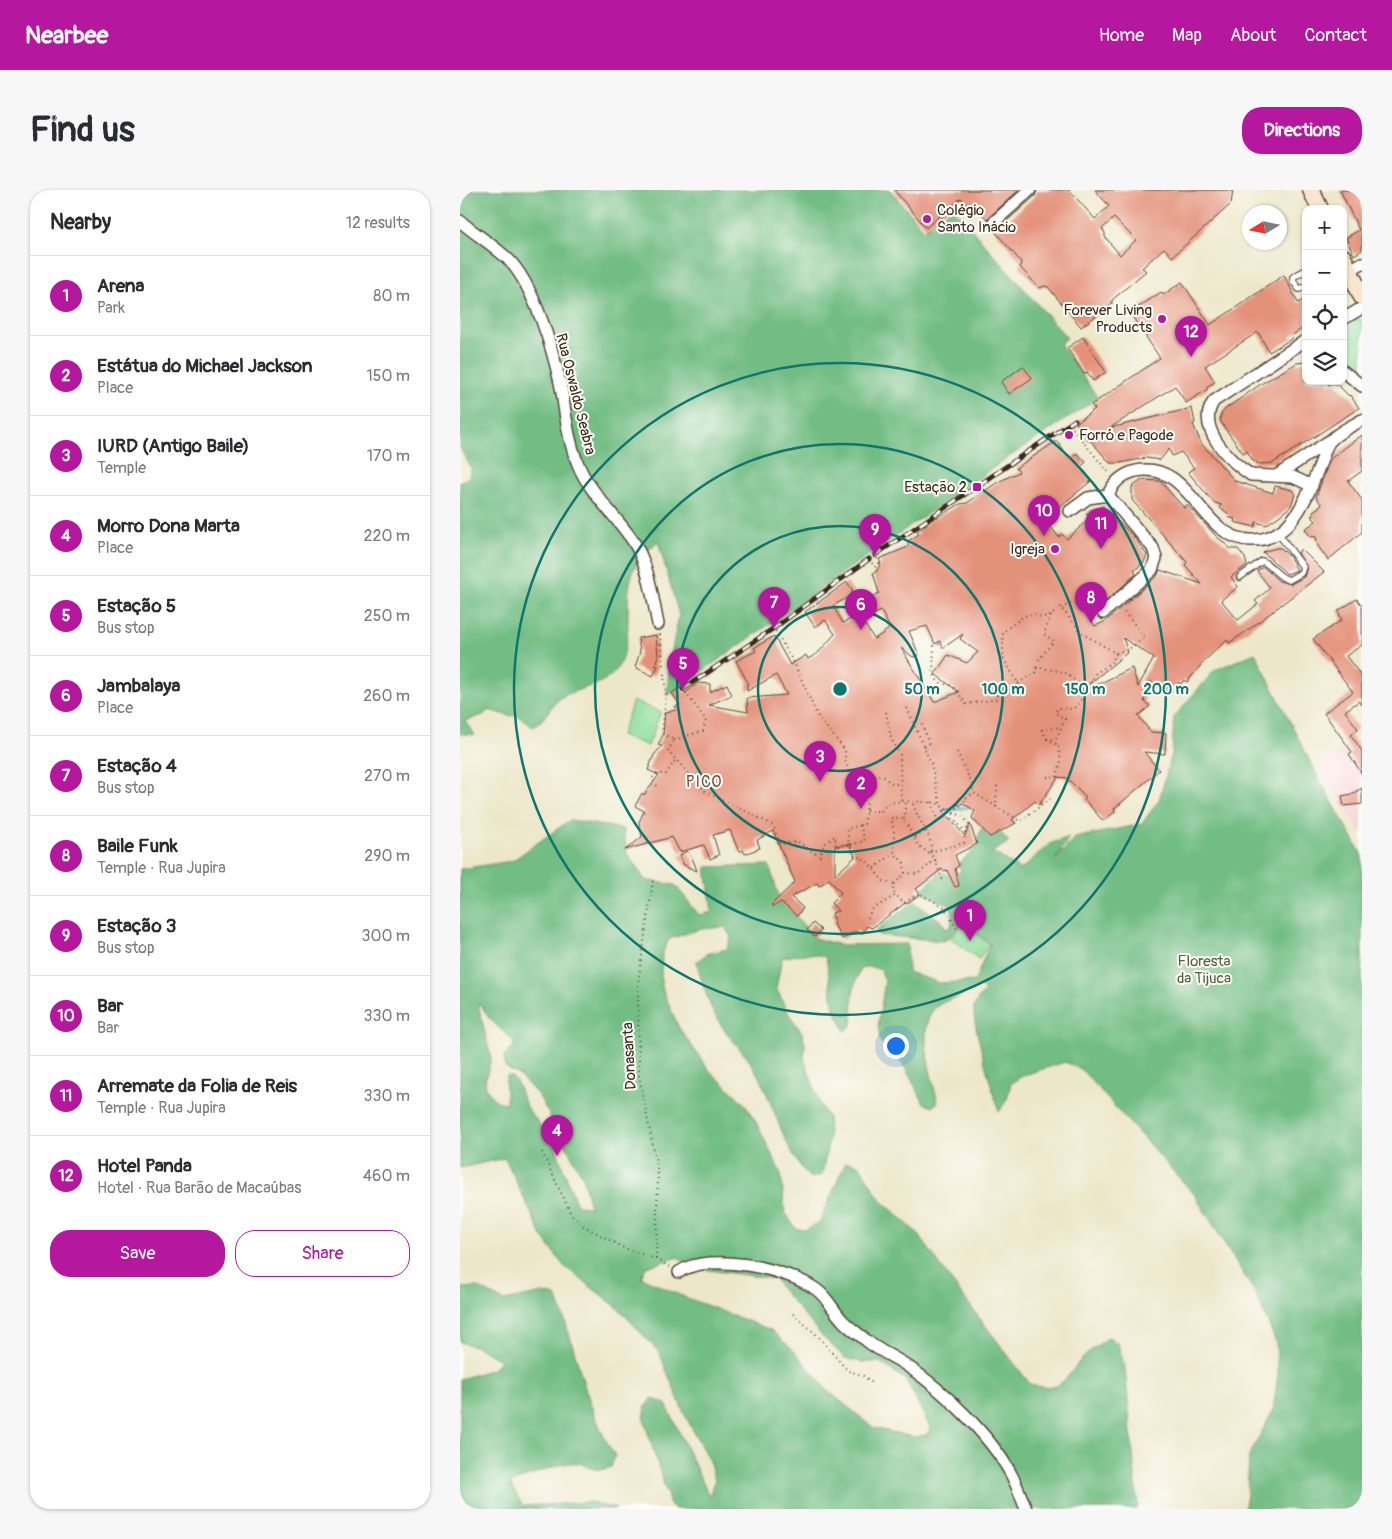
<!DOCTYPE html>
<meta charset="utf-8">
<style>
:root{--surface:#fff;--page:#f7f7f7;--text:#2b2b33;--muted:#7c7c81;--line:#e1e1e2;--accent:#b5179e}
body{margin:0;font-family:Pangolin,sans-serif;background:var(--page);color:var(--text)}
.controls{position:absolute;right:15px;top:15px;display:grid;overflow:hidden;border-radius:10px;box-shadow:0 1px 4px #0004}
.controls button{width:45px;height:45px;display:grid;place-items:center;padding:0;border:0;border-bottom:1px solid var(--line);background:var(--surface);color:var(--text);font:25px sans-serif}
.compass{position:absolute;left:782px;top:15px;width:45px;height:45px;border-radius:50%;background:var(--surface);box-shadow:0 1px 4px #0004;rotate:260deg}
.you{position:absolute;left:435px;top:855px;width:18px;height:18px;margin:-12px;border:4px solid #fff;border-radius:50%;background:#1a73e8;box-shadow:0 0 0 8px #1a73e833}
.badge{display:grid;place-items:center;width:32px;height:32px;border-radius:50%;background:var(--accent);color:#fff;font-size:16px;font-weight:700}
.pin{position:absolute;translate:-50% -41px;filter:drop-shadow(0 1px 2px #0008)}
.pin::after{content:'';position:absolute;top:26px;width:18px;height:15px;background:inherit;clip-path:polygon(0 0,100% 0,50% 100%)}
.list{margin:0;padding:0;list-style:none}
h2{display:flex;justify-content:space-between;align-items:center;height:65px;margin:0;padding:0 20px;font-size:21px}
h2 small{font-size:16px;font-weight:400;color:var(--muted)}
.list li{display:grid;grid-template-columns:32px 1fr auto;gap:15px;align-items:center;box-sizing:border-box;height:80px;padding:0 20px;border-top:1px solid var(--line)}
.list b{display:block;font-size:19px;white-space:nowrap}
.list p{margin:0;font-size:16px;white-space:nowrap;color:var(--muted)}
.list em{font-size:16px;font-style:normal;color:var(--muted)}
.actions{display:flex;gap:10px;padding:15px 20px}
.actions a{flex:1;padding:11px 0;border:1px solid var(--accent);border-radius:20px;text-align:center;font-size:18px;color:var(--accent)}
.actions .main{background:var(--accent);color:#fff}
.icon{flex:none;width:28px;height:28px;fill:none;stroke:currentColor;stroke-width:2;stroke-linecap:round;stroke-linejoin:round}
.map{position:relative;flex:none;width:902px;height:1319px;overflow:hidden;border-radius:20px}
header{display:flex;align-items:center;gap:30px;box-sizing:border-box;height:70px;padding:0 25px;background:var(--accent);color:#fff}
header strong{font-size:24px}
nav{display:flex;gap:28px;margin-inline-start:auto;font-size:18px}
.intro{display:flex;align-items:center;justify-content:space-between;box-sizing:border-box;height:120px;padding:0 30px}
h1{margin:0;font-size:35px}
.button{padding:12px 22px;border-radius:20px;background:var(--accent);color:#fff;font-size:18px;font-weight:700}
main{display:flex;gap:30px;padding:0 30px}
aside{flex:1;background:var(--surface);border-radius:20px;box-shadow:0 1px 4px #0004}
.map>svg:first-child{display:block}
.built{fill:#f7cfd4}
.green{fill:#8ede9d;stroke:#64845e}
.forest{fill:#72bd84;stroke:#567451;fill-rule:evenodd}
.lines{fill:none;stroke-linecap:round;stroke-linejoin:round}
.stream{stroke:#42b2ba;stroke-width:3}
.building{fill:#e49179;fill-rule:evenodd}
.service-casing{stroke:#564638;stroke-width:8}
.minor-casing{stroke:#564638;stroke-width:14}
.secondary-casing{stroke:#564638;stroke-width:19}
.path{stroke:#564638;stroke-width:2;stroke-dasharray:1 4;stroke-linecap:butt}
.service{stroke:#fff;stroke-width:5.5}
.minor{stroke:#fff;stroke-width:11}
.secondary{stroke:#fbe5cf;stroke-width:16}
.rail-casing{stroke:#3b2a1e;stroke-width:5}
.rail{stroke:#fdfcf7;stroke-width:3;stroke-dasharray:9;stroke-linecap:butt}
.ring{fill:none;stroke:#0f766e;stroke-width:2.5}
.poi-dot{fill:#b5179e;stroke:#fdfcf7;stroke-width:2}
.labels{text-anchor:middle;stroke-width:4;stroke-linejoin:round;paint-order:stroke}
.poi-label{font-size:15px;fill:#3b2a1e;stroke:#fdfcf7;text-anchor:end}
.street-label{font-size:15px;fill:#3b2a1e;stroke:#fdfcf7}
.park-label{font-size:15px;fill:#546044;stroke:#fdfcf7}
.neighbourhood-label{font-size:16px;letter-spacing:1px;fill:#764e3e;stroke:#fdfcf7}
.centre{fill:#0f766e;stroke:#fdfcf7;stroke-width:2.5}
.ring-label{font-size:15px;text-anchor:middle;font-weight:bold;fill:#0f766e;stroke:#fdfcf7;stroke-width:4;stroke-linejoin:round;paint-order:stroke}
</style>
<header>
<strong>Nearbee</strong>
<nav><a>Home</a><a>Map</a><a>About</a><a>Contact</a></nav>
</header>
<div class="intro"><h1>Find us</h1><a class="button">Directions</a></div>
<main>
<aside>
<h2>Nearby<small>12 results</small></h2>
<ul class="list">
<li><span class="badge">1</span><div><b>Arena</b><p>Park</p></div><em>80 m</em></li>
<li><span class="badge">2</span><div><b>Estátua do Michael Jackson</b><p>Place</p></div><em>150 m</em></li>
<li><span class="badge">3</span><div><b>IURD (Antigo Baile)</b><p>Temple</p></div><em>170 m</em></li>
<li><span class="badge">4</span><div><b>Morro Dona Marta</b><p>Place</p></div><em>220 m</em></li>
<li><span class="badge">5</span><div><b>Estação 5</b><p>Bus stop</p></div><em>250 m</em></li>
<li><span class="badge">6</span><div><b>Jambalaya</b><p>Place</p></div><em>260 m</em></li>
<li><span class="badge">7</span><div><b>Estação 4</b><p>Bus stop</p></div><em>270 m</em></li>
<li><span class="badge">8</span><div><b>Baile Funk</b><p>Temple · Rua Jupira</p></div><em>290 m</em></li>
<li><span class="badge">9</span><div><b>Estação 3</b><p>Bus stop</p></div><em>300 m</em></li>
<li><span class="badge">10</span><div><b>Bar</b><p>Bar</p></div><em>330 m</em></li>
<li><span class="badge">11</span><div><b>Arremate da Folia de Reis</b><p>Temple · Rua Jupira</p></div><em>330 m</em></li>
<li><span class="badge">12</span><div><b>Hotel Panda</b><p>Hotel · Rua Barão de Macaúbas</p></div><em>460 m</em></li>
</ul>
<div class="actions"><a class="main">Save</a><a>Share</a></div>
</aside>
<div class="map">
<svg width="902" height="1319" viewBox="0 0 902 1319">
<rect width="100%" height="100%" fill="#fdfcf7"/>
<filter id="ink" filterUnits="userSpaceOnUse"><feTurbulence type="fractalNoise" baseFrequency=".02" numOctaves="2"/><feDisplacementMap in="SourceGraphic" scale="10" xChannelSelector="R" yChannelSelector="G"/><feConvolveMatrix kernelMatrix="1 2 1 2 8 2 1 2 1" color-interpolation-filters="sRGB"/></filter>
<filter id="wash" filterUnits="userSpaceOnUse"><feTurbulence type="fractalNoise" baseFrequency=".0096" numOctaves="4" result="noise"/><feDisplacementMap in="SourceGraphic" scale="20" xChannelSelector="R" yChannelSelector="G"/><feGaussianBlur stdDeviation="1.12" result="paint"/><feColorMatrix in="noise" values="0 0 0 0 0 0 0 0 0 0 0 0 0 0 0 0 0 1.4 0 .05"/><feComposite in="paint" operator="in"/></filter>
<g filter="url(#wash)">
<rect width="100%" height="100%" fill="#ede7ca"/>
<!-- built -->
<path class="built" d="M902,547V643L858,578Z"/>
<!-- green -->
<g class="green">
<path d="M896,129L902,130V190L883,175V136Z"/>
<path d="M173,511L201,522L188,556L161,545Z"/>
<path d="M502,733L529,754L519,769L491,749Z"/>
</g>
<!-- forest -->
<g class="forest">
<path d="M0,0H430L464,40L493,18L607,148L600,154L638,208L544,270L207,506L209,475L219,425L198,351C192,358 181,365 177,373C159,404 178,448 156,480C142,499 113,496 96,512C87,521 85,530 73,537L57,525L50,526L29,520L23,525L5,531L15,545L0,544V292L9,287L11,278L0,258Z"/>
<path d="M795,463L856,583L902,665V1319H784L787,1305L789,1266L813,1221L818,1184L816,1152L796,1104L734,1004L621,879L605,872L564,885L551,893L547,909L539,922C534,905 511,830 514,817C516,810 521,806 525,801L520,796C513,798 510,802 503,805C494,809 483,810 475,818C456,837 472,889 478,912L472,917L464,913L444,876L420,851L418,836L425,791L421,780L412,777H403C390,795 393,815 392,835L385,841L374,818L366,767C350,762 338,764 322,768L316,798L329,824L342,843L345,854L344,869L360,914L368,927L369,948L362,985L350,988C323,958 316,919 297,883C286,862 266,846 255,825C249,814 238,782 237,771L249,763L267,759L271,747L265,737L240,739L209,749L202,764L201,787L203,801L219,838L249,880L283,912L295,930L321,984L325,1022L335,1038L345,1040L359,1033L386,972L399,975L420,1009L458,1044L495,1096L570,1194C606,1206 605,1184 627,1164C633,1158 642,1153 649,1147L658,1154L665,1178L678,1319H215L210,1314L184,1230L186,1216L192,1208L206,1214L249,1306L255,1291L250,1273L224,1223L199,1162L158,1118L104,1076L82,1046L45,968L0,978V679L52,671L110,630L163,639L167,663L185,690L215,695L239,725L252,722L246,677L309,675L318,704L354,748L380,755L447,754L448,782L480,793L515,791L530,753L502,732L490,747L484,751L419,745L415,741L455,711L481,731L486,739L491,737L493,722L489,715L460,701L478,685L485,683L489,686L501,682L499,674L519,655L518,647L522,638L531,648L539,641L549,652L532,662L561,680L589,654L609,647L595,670L615,648L682,634L699,610L712,564L714,527L755,480ZM18,814L21,815L29,828L54,852L53,858L44,865L45,877L60,886L79,906L123,987L130,1017L120,1016L115,1011L94,953L67,918L57,893L51,886H47C44,895 47,903 46,913C34,913 27,903 25,892L31,868ZM218,1067L234,1078L316,1089L319,1096L363,1147L385,1168L401,1172H420L446,1190L470,1237L467,1245L454,1247L414,1238L368,1201L335,1162L311,1140L217,1104L181,1087L186,1077Z"/>
<path d="M17,1097L44,1111L83,1103L96,1106C116,1155 126,1222 155,1266L151,1277C130,1285 126,1271 110,1273C90,1276 69,1286 50,1294L63,1316L131,1312L156,1319H0V1189L33,1179L40,1170L15,1156L0,1152V1098Z"/>
</g>
<g class="lines">
<!-- stream -->
<path class="stream" d="M481,619L487,621L508,617"/>
</g>
<g id="blocks">
<!-- building -->
<g class="building">
<path d="M434,0H559L527,29L514,15L510,18L501,8L466,38Z"/>
<path d="M577,0H609L635,29L649,16L635,0H773L771,14L712,67L704,58L682,78L686,81L652,110V114L621,137L588,97L585,96L579,98L560,77L561,72L533,39L539,38L575,6ZM654,28L676,50L660,65L645,47V43L642,39Z"/>
<path d="M880,0H902V60L894,65L886,48L899,40Z"/>
<path d="M824,85L838,113L846,108V136L831,146L833,148L809,162L798,142L745,176L755,192L746,197L748,199L726,213L715,196L650,238L732,218L735,233L733,234L741,253L775,291L813,303L815,296L832,300L835,304L831,316L819,326L806,335L796,332L795,337L774,332L775,329L768,327L769,324L760,318L761,315L753,312L728,282L734,278L721,262L712,266L709,259L700,270L686,268L660,273H650L630,250L629,251L616,233L635,219L631,215L700,168L670,123L701,102L703,105L722,92L750,135Z"/>
<path d="M623,147L646,182L633,191L627,182L624,184L607,158Z"/>
<path d="M846,172V191H866L869,195L872,193L877,194L889,206L890,205L899,218L813,273L799,274L793,271L787,261L783,263L764,237L760,230L761,224L765,219L804,192L837,173Z"/>
<path d="M563,176L572,188L549,204L541,192Z"/>
<path d="M902,245V281L888,291L902,310V342L868,370L858,356L856,347L850,346L845,339L856,331L851,326L854,324L852,322L862,315L856,307L870,269Z"/>
<path d="M595,252H598L606,264L612,268L617,263L626,272L620,278L631,291L586,328L590,336L599,347L602,344L607,349L630,328L626,324L631,320L643,316L673,346L687,365L684,372L674,381L676,384L644,413L636,414L627,413L630,429L635,436L646,431L697,386L700,380L742,394L725,375L727,372L672,310V297L682,290L700,291L724,318L727,315L756,346L771,359H778L785,368L787,375L771,387L778,397L761,410L778,430L798,414L795,411L810,398L797,381L803,377L819,391L831,394L844,387L847,378L838,363L841,359L864,382L787,441L769,453L767,450L745,470L727,492L724,490L721,494L719,492L712,501L705,495L701,499L690,491L684,511L690,516L678,526L691,542L706,543L705,564L684,562L699,580L654,619L655,622L643,631L624,609L626,607L607,588L598,587L579,615L575,611L552,630L556,633L530,647L512,628L515,621L503,613L483,621L505,646L510,634L517,654L495,665L499,676L495,678L499,696L495,697L487,680L483,681L482,679L456,699L460,704L446,714L445,713L412,738L407,736L402,744L396,741L382,749L373,732L375,731L372,723L378,721L371,713L381,703L369,689L359,696L357,693L331,707L343,718L337,726L321,712L313,717L311,715L335,692L313,641L297,650L300,658L285,664L283,660L279,662L270,640L253,645L259,665L250,669L244,655L220,662L212,647L165,660L182,647L179,632L184,621L175,616L182,603L184,605L199,585L188,580L194,565L202,556L198,555L203,545L205,522L216,520L215,517L220,515L212,503L221,497L225,503L238,493L250,494V502L267,494L272,505L249,515L288,522L287,508L327,505L316,485L287,501V491L276,471L296,461L294,458L314,446L330,475L346,465L348,469L358,463L375,444L365,430L355,437L345,422L387,392L393,401L391,405L373,416L383,433L399,425L414,449L422,444L430,438L421,421L412,425L404,411L419,403L413,383L416,382L421,373L419,369L448,357V351L459,344L457,341L467,334L466,332L478,327L500,314L507,313L538,292L559,282L556,278ZM467,436L475,454L480,451L483,458L503,444L500,449L518,462L507,473L488,465L475,484L499,502L474,512L441,458L453,467L459,465L449,441ZM663,448L694,468L678,497L672,478L624,501L623,499L668,462ZM390,654L395,667L375,685V656Z"/>
<path d="M816,358H821L830,367L837,380L827,384L803,362Z"/>
<path d="M897,409L902,416V455L886,466L902,487V515L899,511L885,521L898,539L891,545L902,561V584L889,564L892,562L864,523L893,502L853,449L882,430L878,421Z"/>
<path d="M196,445L198,466L195,475L198,476L193,486L175,477L180,462L178,448Z"/>
<path d="M902,598V614L884,616L882,606L892,604Z"/>
<path d="M227,661L233,670L237,681L224,675L219,666Z"/>
<path d="M353,733L361,740L355,747L347,740Z"/>
</g>
</g>
</g>
<g filter="url(#ink)">
<use href="#blocks" fill-opacity="0" stroke="#564638" stroke-width="1"/>
<g class="lines">
<defs>
<g id="service">
<path d="M846,80L833,87V91L839,99L846,97"/>
<path d="M780,387L802,371C812,375 818,388 829,390L841,383L843,377L818,343"/>
</g>
<g id="minor">
<path d="M0,31C15,44 33,55 48,69C74,95 93,160 101,197C106,226 108,254 121,281C134,307 157,327 173,351C189,375 192,406 198,434"/>
<path d="M534,32L570,0"/>
<path d="M890,80L902,73"/>
<path d="M883,129L902,118"/>
<path d="M846,150L754,211C735,237 769,271 791,285L833,287L852,296"/>
<path d="M883,181L902,196"/>
<path d="M816,286L869,251"/>
<path d="M648,305C653,293 663,284 676,281C731,270 740,348 790,350C833,352 848,304 861,272C863,266 866,255 870,251C878,242 892,236 902,230"/>
<path d="M610,321L628,308L648,305"/>
<path d="M643,423L692,380L696,368L693,358L648,305"/>
<path d="M219,1082C250,1061 329,1079 357,1100C368,1108 374,1122 384,1132C391,1139 400,1145 407,1151C419,1161 434,1167 446,1175C483,1200 530,1245 551,1284C557,1295 561,1307 566,1319"/>
</g>
<g id="secondary">
<path d="M851,0L860,19"/>
<path d="M883,67L902,107"/>
</g>
</defs>
<!-- service casing -->
<use href="#service" class="service-casing"/>
<!-- minor casing -->
<use href="#minor" class="minor-casing"/>
<!-- secondary casing -->
<use href="#secondary" class="secondary-casing"/>
<!-- path -->
<g class="path">
<path d="M615,230L611,237L649,283"/>
<path d="M409,369L415,377L419,373L415,365"/>
<path d="M200,444L206,505L202,543L214,550L208,561L245,601L313,635L320,654L338,652L360,666L364,654L375,646L376,657L389,655L387,639L404,634L407,612L395,604L385,569V560L358,527L335,475L314,438"/>
<path d="M479,454L474,456L473,482L478,492L493,496L506,514L537,509V504L559,495"/>
<path d="M656,463L669,459L685,447L662,420"/>
<path d="M576,477L604,482L627,500"/>
<path d="M558,493L577,482L576,473L594,451L584,444L591,426"/>
<path d="M561,505L558,493L543,468V442L564,426L575,424L581,427L591,426L598,418L633,408L642,409"/>
<path d="M447,518L471,573L481,617"/>
<path d="M426,522L431,548L440,565L441,612"/>
<path d="M462,534L469,553L463,558"/>
<path d="M587,549H596L605,529L595,523L598,518L612,519L618,515L636,483L653,472L656,463L623,444L601,418"/>
<path d="M214,550L243,541L246,530L223,499"/>
<path d="M497,562L511,592L514,603L560,631L590,609"/>
<path d="M389,581L425,587L429,592L441,595"/>
<path d="M587,587H597L601,571L598,555L587,549L582,540L600,537"/>
<path d="M197,596L192,589L195,584H206L216,569"/>
<path d="M471,612L477,629"/>
<path d="M453,614C457,630 473,644 471,662"/>
<path d="M536,617L537,596"/>
<path d="M406,621H421C428,606 457,613 471,612L477,613L493,624L498,616L506,615L504,609L514,603"/>
<path d="M493,624L502,625L509,635L505,642"/>
<path d="M444,629L446,612"/>
<path d="M400,635L405,651L389,655L393,665L406,670L423,691L435,694"/>
<path d="M455,647L466,641"/>
<path d="M470,662L504,653L505,642L493,628L491,630"/>
<path d="M475,670L483,691"/>
<path d="M414,678L434,663"/>
<path d="M445,683L444,673L434,663V641L431,628L444,629L458,655L475,668V670L458,684L445,683L435,694L433,702L444,713L459,703L484,717L497,739"/>
<path d="M193,691L178,793L179,886L198,982L196,1069"/>
<path d="M408,728L411,720L436,705"/>
<path d="M82,962L111,1024L122,1035L164,1058L196,1069L210,1077"/>
<path d="M333,1124L357,1145L388,1181L402,1185L414,1194"/>
</g>
<!-- service -->
<use href="#service" class="service"/>
<!-- minor -->
<use href="#minor" class="minor"/>
<!-- secondary -->
<use href="#secondary" class="secondary"/>
<defs>
<g id="rail">
<path d="M415,365L615,230"/>
<path d="M223,499L314,438L409,369"/>
</g>
</defs>
<!-- rail casing -->
<use href="#rail" class="rail-casing"/>
<!-- rail -->
<use href="#rail" class="rail"/>
</g>
</g>
<!-- distance rings -->
<g class="ring">
<circle cx="380" cy="499" r="82"/>
<circle cx="380" cy="499" r="163"/>
<circle cx="380" cy="499" r="245"/>
<circle cx="380" cy="499" r="326"/>
</g>
<!-- markers -->
<g class="poi-dot">
<circle cx="467" cy="29" r="5"/>
<circle cx="702" cy="129" r="5"/>
<circle cx="609" cy="245" r="5"/>
<rect x="512" y="292" width="10" height="10" rx="2.5"/>
<circle cx="595" cy="359" r="5"/>
</g>
<g class="labels">
<!-- poi labels -->
<g class="poi-label">
<text x="477" y="25" text-anchor="start">Colégio<tspan x="477" dy="17">Santo Inácio</tspan></text>
<text x="692" y="125">Forever Living<tspan x="692" dy="17">Products</tspan></text>
<text x="619" y="250" text-anchor="start">Forró e Pagode</text>
<text x="507" y="302">Estação 2</text>
<text x="585" y="364">Igreja</text>
</g>
<!-- street labels -->
<g class="street-label">
<text transform="translate(116 204) rotate(76)" y="5">Rua Oswaldo Seabra</text>
<text transform="translate(169 866) rotate(-93)" y="5">Donasanta</text>
</g>
<!-- park labels -->
<g class="park-label">
<text x="744" y="776">Floresta<tspan x="744" dy="17">da Tijuca</tspan></text>
</g>
<!-- neighbourhood labels -->
<g class="neighbourhood-label">
<text x="244" y="597">PICO</text>
</g>
</g>
<circle cx="380" cy="499" r="8" class="centre"/>
<g class="ring-label">
<text x="462" y="504">50 m</text>
<text x="543" y="504">100 m</text>
<text x="625" y="504">150 m</text>
<text x="706" y="504">200 m</text>
</g>
</svg>
<div class="controls">
<button>+</button>
<button>−</button>
<button><svg class="icon" aria-label="locate" viewBox="0 0 24 24"><circle cx="12" cy="12" r="6"/><path d="M12 2v4M12 18v4M2 12h4M18 12h4"/></svg></button>
<button><svg class="icon" aria-label="layers" viewBox="0 0 24 24"><path d="M12 4l9 5-9 5-9-5zM3 14l9 5 9-5"/></svg></button>
</div>
<svg class="compass" viewBox="-18 -18 36 36"><path d="M0-13l5 13h-10z" fill="#e53935"/><path d="M0 13l5-13h-10z" fill="#7c7c81"/></svg>
<div class="you"></div>
<div class="pin badge" style="left:510px;top:751px">1</div>
<div class="pin badge" style="left:401px;top:619px">2</div>
<div class="pin badge" style="left:360px;top:592px">3</div>
<div class="pin badge" style="left:97px;top:966px">4</div>
<div class="pin badge" style="left:223px;top:499px">5</div>
<div class="pin badge" style="left:401px;top:440px">6</div>
<div class="pin badge" style="left:314px;top:438px">7</div>
<div class="pin badge" style="left:631px;top:433px">8</div>
<div class="pin badge" style="left:415px;top:365px">9</div>
<div class="pin badge" style="left:584px;top:346px">10</div>
<div class="pin badge" style="left:641px;top:359px">11</div>
<div class="pin badge" style="left:731px;top:167px">12</div>
</div>
</main>
